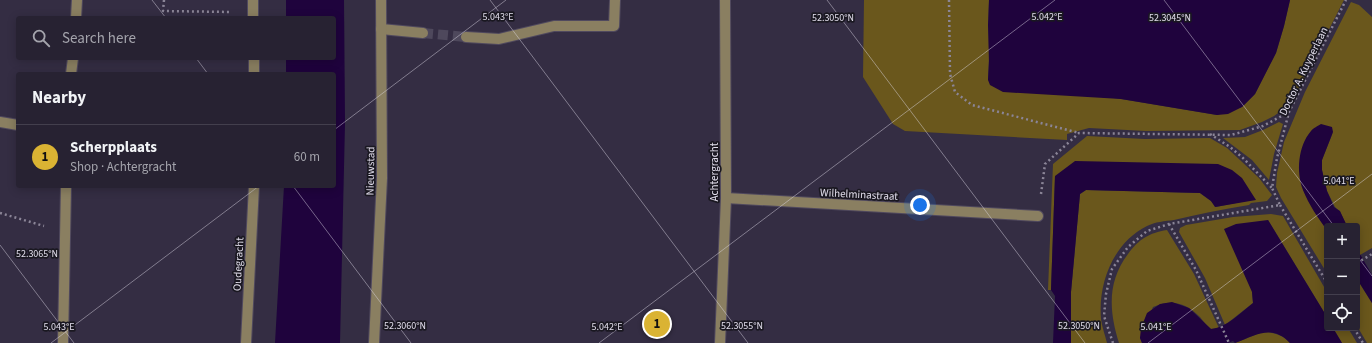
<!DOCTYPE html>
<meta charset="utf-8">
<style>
:root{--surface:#272232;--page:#332f3e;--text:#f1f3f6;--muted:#a4a4ac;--line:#433f4d;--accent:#dab333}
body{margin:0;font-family:"Source Sans 3",sans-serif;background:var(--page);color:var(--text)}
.controls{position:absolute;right:12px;bottom:12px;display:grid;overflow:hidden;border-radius:4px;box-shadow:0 2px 10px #0003}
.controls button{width:36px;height:36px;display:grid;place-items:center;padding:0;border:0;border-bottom:1px solid var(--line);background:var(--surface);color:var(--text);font:20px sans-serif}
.you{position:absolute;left:920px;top:205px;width:14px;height:14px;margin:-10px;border:3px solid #fff;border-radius:50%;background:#1a73e8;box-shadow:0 0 0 6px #1a73e833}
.badge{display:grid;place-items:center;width:26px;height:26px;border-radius:50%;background:var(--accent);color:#111;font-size:13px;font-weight:700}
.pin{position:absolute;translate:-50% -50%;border:2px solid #fff;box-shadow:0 1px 4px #0006}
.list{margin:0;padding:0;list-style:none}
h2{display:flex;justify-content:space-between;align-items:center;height:52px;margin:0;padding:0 16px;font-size:17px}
h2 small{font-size:13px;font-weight:400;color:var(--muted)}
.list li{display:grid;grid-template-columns:26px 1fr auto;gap:12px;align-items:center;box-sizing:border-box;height:64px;padding:0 16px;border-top:1px solid var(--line)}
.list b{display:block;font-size:15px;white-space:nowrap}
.list p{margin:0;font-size:13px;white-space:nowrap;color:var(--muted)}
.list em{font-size:13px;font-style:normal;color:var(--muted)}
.icon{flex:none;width:22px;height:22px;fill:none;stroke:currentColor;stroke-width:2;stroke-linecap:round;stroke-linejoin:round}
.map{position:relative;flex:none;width:1372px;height:343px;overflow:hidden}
.search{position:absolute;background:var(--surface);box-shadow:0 2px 10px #0003;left:16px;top:16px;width:320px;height:44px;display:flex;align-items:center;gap:10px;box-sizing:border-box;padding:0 14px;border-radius:4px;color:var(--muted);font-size:15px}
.panel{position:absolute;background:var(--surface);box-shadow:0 2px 10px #0003;left:16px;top:72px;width:320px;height:116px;border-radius:4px}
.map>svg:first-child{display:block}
.green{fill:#6a571c}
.water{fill:#1f033d}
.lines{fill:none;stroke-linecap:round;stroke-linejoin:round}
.minor-tunnel{stroke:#4e485c;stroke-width:10;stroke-dasharray:10 5;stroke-linecap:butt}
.minor-casing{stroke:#50495e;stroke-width:12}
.path{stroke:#8b8597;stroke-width:2.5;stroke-dasharray:2 3;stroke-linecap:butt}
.minor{stroke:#8a7f61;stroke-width:10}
.ticks{fill:none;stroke:#e2deec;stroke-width:1;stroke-opacity:0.45}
.labels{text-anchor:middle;stroke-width:3.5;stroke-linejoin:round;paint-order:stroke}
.street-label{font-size:11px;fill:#e2deec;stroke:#1a1821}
.ticks-label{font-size:10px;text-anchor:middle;fill:#e2deec;stroke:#1a1821;stroke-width:3.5;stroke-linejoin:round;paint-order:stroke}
</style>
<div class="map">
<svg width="1372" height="343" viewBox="0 0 1372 343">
<rect width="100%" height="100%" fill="#342d43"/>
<!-- green -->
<g class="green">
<path d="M864,0H989C988,27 990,53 988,80L1121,99L1217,115L1242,107L1255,94L1276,53L1284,26L1290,0H1344L1296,94L1289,105L1274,116L1262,122L1240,130L1146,131L1089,128L1067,134V140L905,131L893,124L863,77Z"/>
<path d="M1351,2L1359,5L1372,17V248L1360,255L1357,249V226H1347L1340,212L1335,207L1327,191L1322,170V160L1333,132L1303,190L1316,214L1327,230V270H1325L1281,198L1276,187L1277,173L1284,142L1305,92Z"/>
<path d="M1279,122L1283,124L1274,154L1269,180L1252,160L1223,138L1245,137L1263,130Z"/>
<path d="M1087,136L1145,139L1210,138L1227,148L1240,160L1259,178L1272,195L1267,201L1251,203L1249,205C1224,209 1199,214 1174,220C1165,221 1155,222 1147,226C1113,243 1098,283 1101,319C1102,327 1105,335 1107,343H1071V292L1080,194L1086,190L1200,193L1211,201L1216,207L1256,199L1055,176L1051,290H1048L1053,164Z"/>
<path d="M1271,214L1283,216L1327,292V317L1268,220L1252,292L1253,303L1225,325L1205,278L1179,232L1180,228L1186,225L1233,217Z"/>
<path d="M1167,230L1194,274L1219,328L1211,329C1206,325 1203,321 1200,317C1185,302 1171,299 1153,307L1140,338L1142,343H1119C1109,311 1107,282 1128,254C1139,239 1149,233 1167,230Z"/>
<path d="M1357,279L1372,303V343H1367L1357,326Z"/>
<path d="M1333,328H1348L1357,343H1342Z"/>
<path d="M1268,332C1278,334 1284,336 1290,343H1235L1260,333Z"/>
</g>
<!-- water -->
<g class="water">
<path d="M286,0H344L345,123L340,343H275L284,186H334V74H286V58H334V18H286Z"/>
<path d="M989,0H1290L1284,26L1276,53L1255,94L1242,107L1228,114L1217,115L1121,99L1003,92L990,85L988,80L989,61L988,25Z"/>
<path d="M1321,124L1332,127L1333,132L1322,160V170L1327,191L1334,207L1340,211L1347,226H1327V230C1318,218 1309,205 1303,190C1296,172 1298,146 1311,131C1313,128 1318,126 1321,124Z"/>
<path d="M1075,161L1218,164L1232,170L1242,178L1256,200L1215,207L1211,201L1200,193L1086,190L1080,194L1071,292V343H1053L1055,296L1051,290L1055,176Z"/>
<path d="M1268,220L1327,317V328H1333L1342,343H1290C1272,324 1256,335 1235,343L1233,341L1228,343H1142L1140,338L1141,328L1147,313L1160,304L1172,302L1189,308L1211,329C1228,327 1240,313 1253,303L1252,292L1224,229L1236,224Z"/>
<path d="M1357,249L1372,275V303L1357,279Z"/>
</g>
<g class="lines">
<!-- minor-tunnel -->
<path class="minor-tunnel" d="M423,33L466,37"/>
<defs>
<g id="minor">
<path d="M253,0V18"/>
<path d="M76,18L77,0"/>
<path d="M381,29L423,33"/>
<path d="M466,37L499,39L554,26H614L615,0"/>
<path d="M254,58V74"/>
<path d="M71,74L73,58"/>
<path d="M0,122L18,125"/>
<path d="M726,198L1038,216"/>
<path d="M63,343L66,186"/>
<path d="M246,343L254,186"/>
<path d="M374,343L382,178L381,0"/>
<path d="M720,343L726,198L725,0"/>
</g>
</defs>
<!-- minor casing -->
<use href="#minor" class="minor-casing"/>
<!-- path -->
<g class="path">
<path d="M164,0L163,11L231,12"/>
<path d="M949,0L950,74L955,92L972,105L1079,133"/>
<path d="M1210,134L1230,147L1243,158L1272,188"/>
<path d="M1041,194L1045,164L1079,133L1231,135L1263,126L1289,112"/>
<path d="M1280,205L1326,281L1327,280"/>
<path d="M0,213L44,226"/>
<path d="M1169,224L1196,270L1229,343"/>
<path d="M1357,263L1372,254"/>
<path d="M1354,328L1363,343"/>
<path d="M1113,343L1104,316L1106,294L1112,269L1128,247L1147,231L1169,224L1280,205L1272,188L1277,158L1289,112L1346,0"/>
</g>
<!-- minor -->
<use href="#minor" class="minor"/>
</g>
<!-- ticks -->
<path class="ticks" d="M152,0L166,18M490,0L748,343M827,0L1085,343M1164,0L1334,226M196,58L208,74M334,130L506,0M293,186L411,343M0,245L74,343M1357,256L1372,276M51,343L259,186M599,343L1055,0M1148,343L1372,174"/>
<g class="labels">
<!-- street labels -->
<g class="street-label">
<text transform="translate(1303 71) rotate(-64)" y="4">Doctor A. Kuyperlaan</text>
<text transform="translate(370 171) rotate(-89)" y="4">Nieuwstad</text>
<text transform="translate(714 172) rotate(-90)" y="4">Achtergracht</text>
<text transform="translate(859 194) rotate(3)" y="4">Wilhelminastraat</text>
<text transform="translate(238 264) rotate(-87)" y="4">Oudegracht</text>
</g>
</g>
<g class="ticks-label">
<text x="498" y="20">5.043°E</text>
<text x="1047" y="20">5.042°E</text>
<text x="833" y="21">52.3050°N</text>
<text x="1170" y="21">52.3045°N</text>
<text x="1339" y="184">5.041°E</text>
<text x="37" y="257">52.3065°N</text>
<text x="405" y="329">52.3060°N</text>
<text x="742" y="329">52.3055°N</text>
<text x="1079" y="329">52.3050°N</text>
<text x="59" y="330">5.043°E</text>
<text x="607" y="330">5.042°E</text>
<text x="1156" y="330">5.041°E</text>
</g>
</svg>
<div class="controls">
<button>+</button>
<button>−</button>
<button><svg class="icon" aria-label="locate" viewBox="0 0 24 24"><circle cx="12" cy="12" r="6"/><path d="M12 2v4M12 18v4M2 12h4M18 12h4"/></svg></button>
</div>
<div class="you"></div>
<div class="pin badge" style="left:657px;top:324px">1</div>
<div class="search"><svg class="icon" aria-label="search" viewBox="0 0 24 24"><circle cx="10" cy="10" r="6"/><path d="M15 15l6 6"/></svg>Search here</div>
<section class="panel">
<h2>Nearby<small></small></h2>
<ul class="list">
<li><span class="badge">1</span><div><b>Scherpplaats</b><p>Shop · Achtergracht</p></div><em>60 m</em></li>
</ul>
</section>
</div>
